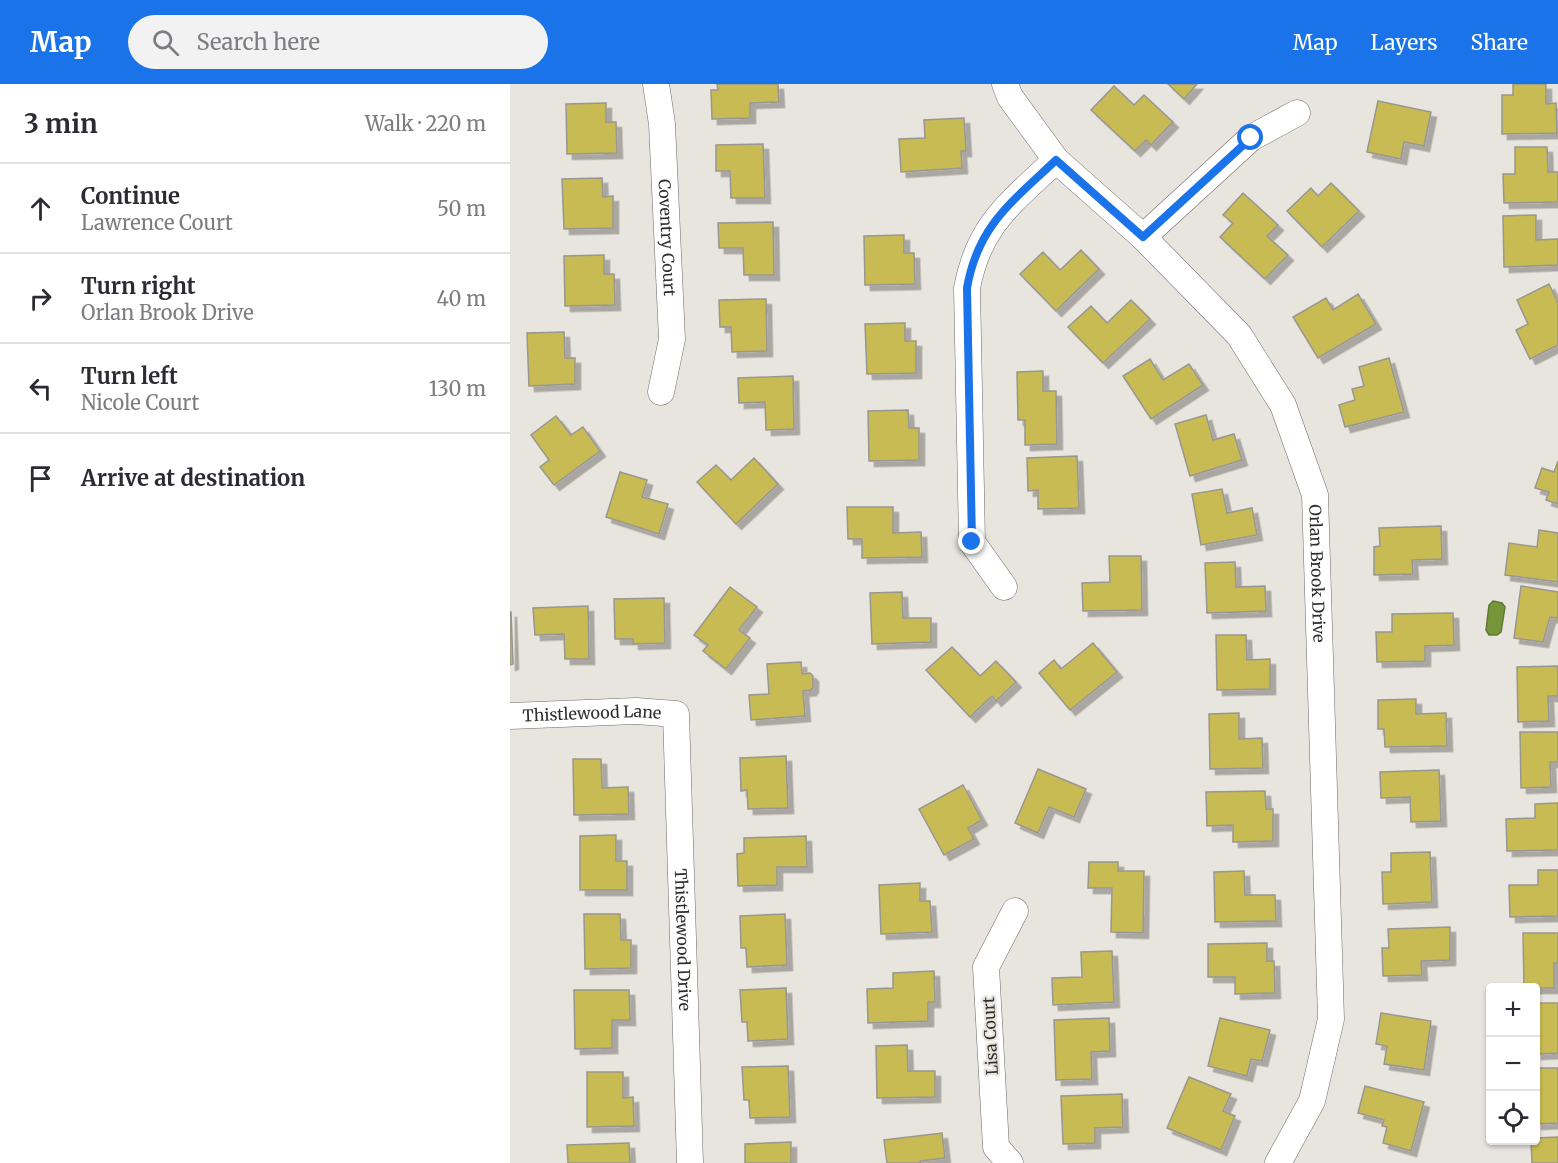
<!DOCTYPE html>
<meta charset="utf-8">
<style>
:root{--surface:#fff;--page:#f2f2f3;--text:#2b2b33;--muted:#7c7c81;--line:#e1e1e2;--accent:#1a73e8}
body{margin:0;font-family:Merriweather,serif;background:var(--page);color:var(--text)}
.controls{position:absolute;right:18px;bottom:18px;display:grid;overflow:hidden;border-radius:6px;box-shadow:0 2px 4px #0004}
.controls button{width:54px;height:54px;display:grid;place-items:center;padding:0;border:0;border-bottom:2px solid var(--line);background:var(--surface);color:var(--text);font:30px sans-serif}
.stop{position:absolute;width:18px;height:18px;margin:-14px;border:4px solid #1a73e8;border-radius:50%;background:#fff}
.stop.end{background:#1a73e8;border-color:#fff;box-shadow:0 2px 6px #0008}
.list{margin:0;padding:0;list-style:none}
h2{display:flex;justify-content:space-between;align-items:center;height:78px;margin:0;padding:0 24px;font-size:26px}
h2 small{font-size:20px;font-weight:400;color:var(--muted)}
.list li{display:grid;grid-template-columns:39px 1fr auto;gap:18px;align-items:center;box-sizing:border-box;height:90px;padding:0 24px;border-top:2px solid var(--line)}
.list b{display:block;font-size:22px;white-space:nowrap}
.list p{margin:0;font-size:20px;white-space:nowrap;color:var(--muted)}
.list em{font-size:20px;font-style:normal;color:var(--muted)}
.icon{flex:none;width:33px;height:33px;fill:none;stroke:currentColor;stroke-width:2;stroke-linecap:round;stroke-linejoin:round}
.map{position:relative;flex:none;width:1048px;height:1079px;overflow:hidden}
header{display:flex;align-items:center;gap:36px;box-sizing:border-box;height:84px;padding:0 30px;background:var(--accent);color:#fff}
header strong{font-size:28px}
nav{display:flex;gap:33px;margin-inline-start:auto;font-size:21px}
.search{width:420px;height:54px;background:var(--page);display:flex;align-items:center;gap:15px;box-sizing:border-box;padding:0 21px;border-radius:33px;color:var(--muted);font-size:22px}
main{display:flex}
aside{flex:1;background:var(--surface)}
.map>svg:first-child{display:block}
.water{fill:#75973a;stroke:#607836;stroke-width:1.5}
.building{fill:#c9bb53;stroke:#989790;stroke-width:1.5;filter:url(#shadow)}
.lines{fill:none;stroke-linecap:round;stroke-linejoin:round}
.street-casing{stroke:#6e6a65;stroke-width:27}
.street{stroke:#fff;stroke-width:26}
.route{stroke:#1a73e8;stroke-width:8}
.labels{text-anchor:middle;stroke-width:4.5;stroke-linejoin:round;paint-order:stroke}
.street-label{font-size:16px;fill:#302e2c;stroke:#e8e4de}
</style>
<header>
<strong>Map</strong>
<div class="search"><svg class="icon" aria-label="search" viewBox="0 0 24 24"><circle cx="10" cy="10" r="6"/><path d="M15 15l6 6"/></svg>Search here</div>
<nav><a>Map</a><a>Layers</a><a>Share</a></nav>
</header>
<main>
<aside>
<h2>3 min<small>Walk · 220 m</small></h2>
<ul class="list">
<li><svg class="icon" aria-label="ahead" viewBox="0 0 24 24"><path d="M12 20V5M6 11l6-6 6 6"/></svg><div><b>Continue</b><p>Lawrence Court</p></div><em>50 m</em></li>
<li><svg class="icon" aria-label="right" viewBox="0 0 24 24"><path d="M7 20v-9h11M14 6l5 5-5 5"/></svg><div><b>Turn right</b><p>Orlan Brook Drive</p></div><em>40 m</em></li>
<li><svg class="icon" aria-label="left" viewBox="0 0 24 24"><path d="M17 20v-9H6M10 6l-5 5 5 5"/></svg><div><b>Turn left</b><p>Nicole Court</p></div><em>130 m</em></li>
<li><svg class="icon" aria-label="arrive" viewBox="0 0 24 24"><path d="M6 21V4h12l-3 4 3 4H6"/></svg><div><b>Arrive at destination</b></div></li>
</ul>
</aside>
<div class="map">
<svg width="1048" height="1079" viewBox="0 0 1048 1079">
<defs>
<filter id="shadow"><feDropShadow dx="5.5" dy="5.5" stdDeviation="0" flood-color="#0004"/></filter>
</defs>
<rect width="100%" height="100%" fill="#e8e4de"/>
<!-- water -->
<path class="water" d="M983,517L992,519L995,523L991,548L987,551H979L976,546L979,521Z"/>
<!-- building -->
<g class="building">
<path d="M207,0H268L269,18L240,19V34L202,35L201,6H208Z"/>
<path d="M658,0H687L674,15Z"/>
<path d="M1003,0H1036V20L1046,19L1047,49L992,50V11H1003Z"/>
<path d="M604,2L624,21L634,11L663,38L641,61L636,56L625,67L581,26Z"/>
<path d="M868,17L921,28L914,62L894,58L891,75L857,68Z"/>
<path d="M96,19V38H106L107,69L57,70L56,20Z"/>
<path d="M454,34L456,67H451L452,84L391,88L389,55L415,54L414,36Z"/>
<path d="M253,60L255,114H221L220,87H206V61Z"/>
<path d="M1005,63H1037L1038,88H1048V118L994,119L993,90H1005Z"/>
<path d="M92,94L93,113L103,112V144L54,145L52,95Z"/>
<path d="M821,99L849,127L812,163L777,127L801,104L808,112Z"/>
<path d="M733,109L768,141L757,152L778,171L755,195L710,153L723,139L713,131Z"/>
<path d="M1026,131V156L1048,155V181L994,183L993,132Z"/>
<path d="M263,138L264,191H234L233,164H209L208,139Z"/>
<path d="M394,151V169H404L405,200L355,201L354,152Z"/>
<path d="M571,166L589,185L546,227L510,190L533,168L550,186Z"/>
<path d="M94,171V190H104L105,221L55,222L54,172Z"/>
<path d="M1039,200L1048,219V261L1020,275L1006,246L1018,240L1007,216Z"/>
<path d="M848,210L866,240L808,274L783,233L816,214L823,226Z"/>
<path d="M256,215L257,267L222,268L221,243H210L209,216Z"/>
<path d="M621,216L640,235L593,279L558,243L581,222L597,239Z"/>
<path d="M395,239V257H406V289L357,290L355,240Z"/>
<path d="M54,248L55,274H65V300L19,302L17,249Z"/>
<path d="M879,274L894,328L835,343L829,321L845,316L842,305L854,302L849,283Z"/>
<path d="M640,275L653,296L679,280L693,301L641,335L613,292Z"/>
<path d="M533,287V307H546L547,360L515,361V336H508L507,288Z"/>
<path d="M283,292L284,345L256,346L255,318L229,319L228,294Z"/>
<path d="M398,326L399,344H409V376L359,377L358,327Z"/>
<path d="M696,331L703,356L724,350L732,376L680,392L665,340Z"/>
<path d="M46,332L61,351L73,343L90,367L44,401L30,383L39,376L21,351Z"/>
<path d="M567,372L569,424L528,425V406L518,407L517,374Z"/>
<path d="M244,374L268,400L226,440L187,398L206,381L221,396Z"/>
<path d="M1048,377V420L1036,416L1039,408L1025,404L1032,384L1044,388Z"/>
<path d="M110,388L137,396L132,413L158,420L149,450L96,433Z"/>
<path d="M712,405L717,429L742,424L747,451L691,461L682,410Z"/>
<path d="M337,423H383V449L411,448L412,473L352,474V455H338Z"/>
<path d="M931,442L932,475L902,476L903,490L864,491V463L870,462L869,444Z"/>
<path d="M1029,446L1048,449V498L995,491L999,459L1027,463Z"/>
<path d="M599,472H631L632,526L573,527L572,499L600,498Z"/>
<path d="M725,478L726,503L755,502L756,527L697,529L695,479Z"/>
<path d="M1011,502L1048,508V534L1040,533L1033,558L1004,554Z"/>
<path d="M220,503L247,523L229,546L240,554L216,585L193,567L198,561L184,551Z"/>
<path d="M392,508L393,534H421V558L362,560L360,509Z"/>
<path d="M154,514L155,559L123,560V555H105L104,515Z"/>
<path d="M78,522L79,575H55L54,550L25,551L23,524Z"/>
<path d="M0,528H1L3,580L0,581Z"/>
<path d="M943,529L944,561L915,562V577L867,578L866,548H882V530Z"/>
<path d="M706,551H736L737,576L760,575V605L707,606Z"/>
<path d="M583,559L607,588L560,626L529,589L544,576L551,585Z"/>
<path d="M442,563L470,592L486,577L506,598L486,617L482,612L460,633L416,586Z"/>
<path d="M291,578L292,590L300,589L303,592V603L301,606L293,607L295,632L241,636L239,611L259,610L257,580Z"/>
<path d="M1048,582V612H1038L1039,637L1008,638L1007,583Z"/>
<path d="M906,615V630L936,629L937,662L875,663L874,645H868V616Z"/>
<path d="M729,629V655L752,654L753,684L700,685L699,630Z"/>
<path d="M1010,648H1048V678H1040L1041,703L1011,704Z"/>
<path d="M276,672L278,724L238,725L237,706L231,707L230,674Z"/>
<path d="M63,675H91L92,704L118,703L119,730L64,731Z"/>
<path d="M528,685L576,705L564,733L539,723L528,749L505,739Z"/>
<path d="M929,686L931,737L901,738L900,713L871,714L870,688Z"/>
<path d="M453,701L472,736L458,744L464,755L434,771L409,725Z"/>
<path d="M755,707L756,725H763V757L723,758V741L697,742L696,708Z"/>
<path d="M1048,719V766L997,767L996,735L1025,734V720Z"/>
<path d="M106,751V777H117V806H70V752Z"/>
<path d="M296,752L297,783H267V801L228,802L227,770L234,769V754Z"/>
<path d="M920,768L922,818L873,820L872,788H881V769Z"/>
<path d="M579,778H608V787H634L633,849L601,848L602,804H578Z"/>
<path d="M1028,786H1048V832L1000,833L999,801H1028Z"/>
<path d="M734,787L735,811H765L766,837L705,838L704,788Z"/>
<path d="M410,799V817H420L422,848L371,850L369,801Z"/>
<path d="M74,830H110L111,856H121V884L75,885Z"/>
<path d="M275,830L277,881L237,883L236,864H231L230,832Z"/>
<path d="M940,843V876L911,877L912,891L873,892L872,864H879L878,845Z"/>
<path d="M1013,849H1048V879H1044V904H1014Z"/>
<path d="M757,859V877H764L765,909L725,910V893H698V860Z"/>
<path d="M602,867L604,918L543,921L542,894L572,893L571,868Z"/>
<path d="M424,887L425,918H418V937L358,939L357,905L383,904V889Z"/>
<path d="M276,904L278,955L238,957L237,938H232L230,906Z"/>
<path d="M64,906H119L120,936H102V964L65,965Z"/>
<path d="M1026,919H1048V969L1026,970Z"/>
<path d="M871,929L921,937L914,986L874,980L877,962L866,960Z"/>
<path d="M599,934L600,967L581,968L582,995L546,996L544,936Z"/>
<path d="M710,934L760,946L752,977L741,975L737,992L698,982Z"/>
<path d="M397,961L398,987H425V1013L367,1014L366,962Z"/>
<path d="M278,982L280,1033L240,1034L239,1016H234L232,983Z"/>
<path d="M1026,984H1048V1039L1026,1040Z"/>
<path d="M77,988H113V1014L123,1013L124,1042L77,1043Z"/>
<path d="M679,993L721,1010L713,1027L725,1032L711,1066L657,1044Z"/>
<path d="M855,1002L914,1018L901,1067L873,1059L877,1043L872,1042L874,1036L848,1029Z"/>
<path d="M612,1010L613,1043L585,1044V1059L553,1060L551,1012Z"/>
<path d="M432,1049L435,1074L410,1077L411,1079H377L374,1056Z"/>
<path d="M1048,1053V1079H1022L1021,1056H1026V1054Z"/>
<path d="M281,1058V1079H235V1060Z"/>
<path d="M119,1059L120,1079H58L57,1061Z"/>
</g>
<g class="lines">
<defs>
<g id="street">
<path id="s1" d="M146,0L152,40L162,255L151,308"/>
<path id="s2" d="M495,0L500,13L546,76L633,153L729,251L773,321L805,411L821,935L802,1017L768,1079"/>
<path d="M633,153L741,54L787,29"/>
<path d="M494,503L462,458L457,204C469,140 501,119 546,76"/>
<path id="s3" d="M0,632L126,627L166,630L180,1079"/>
<path d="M500,1079L486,1063L476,883L505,827"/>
</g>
</defs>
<!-- street casing -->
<use href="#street" class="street-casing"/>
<!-- street -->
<use href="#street" class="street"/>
</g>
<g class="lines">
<!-- route -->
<path class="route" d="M462,458L457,204C468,141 502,118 546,76L633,153L741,54"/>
</g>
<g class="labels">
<!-- street labels -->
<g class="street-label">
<text dy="6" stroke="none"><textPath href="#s1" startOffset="154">Coventry Court</textPath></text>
<text dy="6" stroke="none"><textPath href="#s2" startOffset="602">Orlan Brook Drive</textPath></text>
<text dy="6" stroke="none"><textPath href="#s3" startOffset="82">Thistlewood Lane</textPath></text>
<text dy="6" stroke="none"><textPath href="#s3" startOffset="392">Thistlewood Drive</textPath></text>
<text transform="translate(480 952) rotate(-93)" y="6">Lisa Court</text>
</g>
</g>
</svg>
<div class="controls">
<button>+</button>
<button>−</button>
<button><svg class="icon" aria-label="locate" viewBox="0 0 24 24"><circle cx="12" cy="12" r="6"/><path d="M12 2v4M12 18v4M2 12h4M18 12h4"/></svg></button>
</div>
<div class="stop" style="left:741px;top:54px"></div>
<div class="stop end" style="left:462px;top:458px"></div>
</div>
</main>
